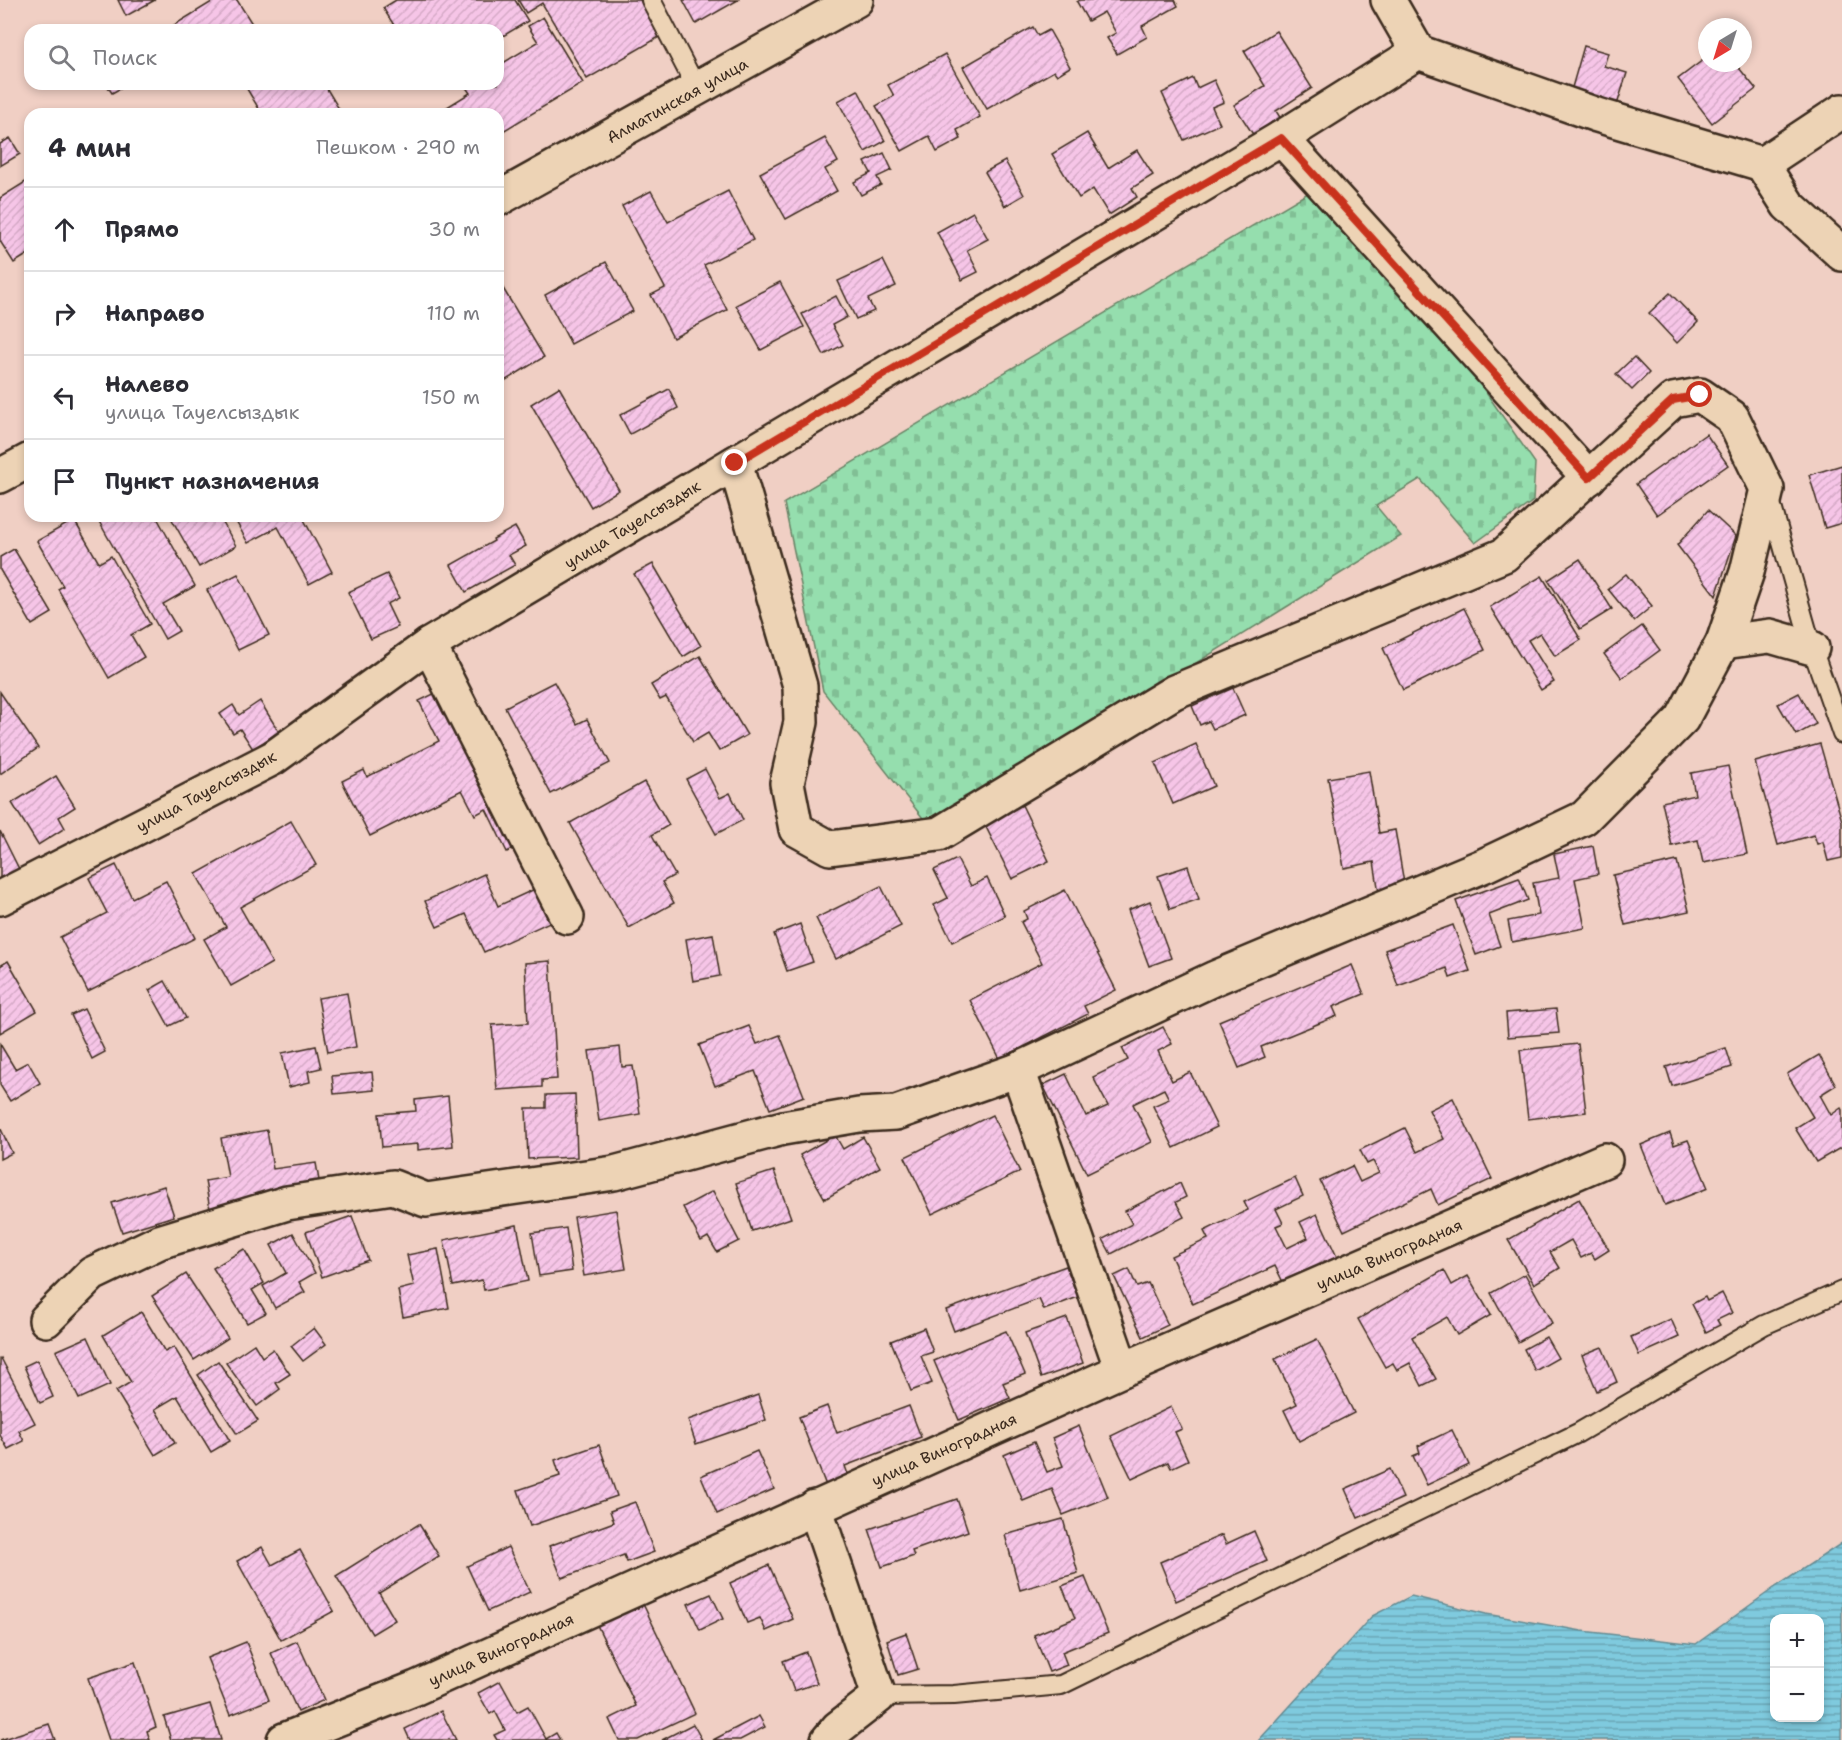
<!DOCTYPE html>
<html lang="ru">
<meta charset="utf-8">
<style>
:root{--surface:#fff;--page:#f2f2f3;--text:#2b2b33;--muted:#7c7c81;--line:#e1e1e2}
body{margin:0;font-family:"Shantell Sans",sans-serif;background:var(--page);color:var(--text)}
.controls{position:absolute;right:18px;bottom:18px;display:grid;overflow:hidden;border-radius:12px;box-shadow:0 3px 9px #0003}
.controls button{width:54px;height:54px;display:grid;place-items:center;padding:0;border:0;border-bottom:2px solid var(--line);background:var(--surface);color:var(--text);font:30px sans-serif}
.compass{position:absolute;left:1698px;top:18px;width:54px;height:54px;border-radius:50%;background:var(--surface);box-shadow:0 3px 9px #0003;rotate:218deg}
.stop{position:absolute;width:18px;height:18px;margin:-14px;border:4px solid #c8321e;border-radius:50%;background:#fff}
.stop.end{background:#c8321e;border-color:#fff;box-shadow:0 2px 6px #0008}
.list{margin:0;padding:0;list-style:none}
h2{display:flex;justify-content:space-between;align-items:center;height:78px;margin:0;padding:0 24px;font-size:26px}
h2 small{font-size:20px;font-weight:400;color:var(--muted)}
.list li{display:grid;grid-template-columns:39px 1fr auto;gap:18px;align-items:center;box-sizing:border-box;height:84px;padding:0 24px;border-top:2px solid var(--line)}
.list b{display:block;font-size:22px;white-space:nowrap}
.list p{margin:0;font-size:20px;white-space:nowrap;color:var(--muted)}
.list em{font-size:20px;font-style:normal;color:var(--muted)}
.icon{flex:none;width:33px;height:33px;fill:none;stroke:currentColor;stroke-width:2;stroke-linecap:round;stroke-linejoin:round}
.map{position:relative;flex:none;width:1842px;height:1740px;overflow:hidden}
.search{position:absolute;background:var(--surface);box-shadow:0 3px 9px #0003;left:24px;top:24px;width:480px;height:66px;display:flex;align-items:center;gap:15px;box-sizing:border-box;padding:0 21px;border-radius:18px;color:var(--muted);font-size:22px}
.panel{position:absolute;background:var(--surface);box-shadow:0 3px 9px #0003;left:24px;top:108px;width:480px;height:414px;border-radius:18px}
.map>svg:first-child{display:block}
.cemetery{fill:url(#cemetery-stones);stroke:#688466;stroke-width:1.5}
.water{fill:url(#water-rules);stroke:#648a91;stroke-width:1.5;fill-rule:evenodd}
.building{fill:url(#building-hatch);stroke:#3b2a1e;stroke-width:1.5}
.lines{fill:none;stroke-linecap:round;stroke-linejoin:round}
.service-casing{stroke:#3b2a1e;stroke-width:22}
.minor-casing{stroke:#3b2a1e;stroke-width:38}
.secondary-casing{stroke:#3b2a1e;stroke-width:38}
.service{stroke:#edd3b5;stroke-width:18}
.minor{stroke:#edd3b5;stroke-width:33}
.secondary{stroke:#edd3b5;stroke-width:33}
.route{stroke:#c8321e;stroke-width:8}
.labels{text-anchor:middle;stroke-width:6;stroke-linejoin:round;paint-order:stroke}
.street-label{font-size:16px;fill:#3b2a1e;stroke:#edd3b5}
</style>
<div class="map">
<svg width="1842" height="1740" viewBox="0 0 1842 1740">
<defs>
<pattern id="cemetery-stones" width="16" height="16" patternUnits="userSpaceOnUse" patternTransform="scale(1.5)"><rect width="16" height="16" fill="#95deae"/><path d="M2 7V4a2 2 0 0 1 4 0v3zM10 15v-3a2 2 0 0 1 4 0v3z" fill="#81bf95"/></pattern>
<pattern id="water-rules" width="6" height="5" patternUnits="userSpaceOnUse" patternTransform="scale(1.5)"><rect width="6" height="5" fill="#7fcade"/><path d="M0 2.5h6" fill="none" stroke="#69a4b3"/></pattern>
<pattern id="building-hatch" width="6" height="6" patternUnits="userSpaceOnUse" patternTransform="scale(1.5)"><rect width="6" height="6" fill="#f6c5e7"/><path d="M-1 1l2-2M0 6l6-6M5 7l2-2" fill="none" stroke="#d4a9c6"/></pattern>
</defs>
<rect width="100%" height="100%" fill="#f0cfc4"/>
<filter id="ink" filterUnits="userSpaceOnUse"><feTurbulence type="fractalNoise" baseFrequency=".0167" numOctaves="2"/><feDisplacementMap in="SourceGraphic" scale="12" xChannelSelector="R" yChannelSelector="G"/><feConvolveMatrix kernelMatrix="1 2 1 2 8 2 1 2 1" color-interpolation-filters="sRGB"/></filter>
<g filter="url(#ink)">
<!-- cemetery -->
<path class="cemetery" d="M1308,193L1446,335L1535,463L1533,501L1475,543L1420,479L1376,506L1401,536L1104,720L926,822L823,691L784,503Z"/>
<!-- water -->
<path class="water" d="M1842,1543V1740H1259L1372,1616L1411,1596L1486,1614L1582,1631L1696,1644L1774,1588ZM1774,1618H1820V1718H1774Z"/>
<!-- building -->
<g class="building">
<path d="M118,0H155L126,16Z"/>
<path d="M215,0H223L224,2L228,0H237L256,30H166Z"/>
<path d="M396,0H515L528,21L498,39V30H397L383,8Z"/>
<path d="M518,0H640L661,36L587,79L542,3L526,13Z"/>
<path d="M683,0H738L696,24Z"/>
<path d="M1080,0H1175L1178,6L1142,26L1147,37L1117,54L1107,38L1116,33L1104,12L1088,21L1077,2Z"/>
<path d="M543,17L583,83L498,134V114H440L439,112L470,93L465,86L469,84H498V66L538,42L528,26Z"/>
<path d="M1033,27L1038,36L1049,30L1070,67L1057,75L1054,71L987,109L963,67Z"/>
<path d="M1276,31L1312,88L1276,111L1281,119L1254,136L1234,105L1265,86L1244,51Z"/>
<path d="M1584,46L1608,53L1604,66L1627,73L1617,105L1571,91Z"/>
<path d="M945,54L980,117L957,130L961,139L937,152L929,136L902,151L876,106L894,96L888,85Z"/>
<path d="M1707,57V63H1735L1756,89L1712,123L1678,79Z"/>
<path d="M1193,78L1197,88L1214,80L1224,102L1212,107L1220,124L1184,140L1162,93Z"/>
<path d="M106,84H128L112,93Z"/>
<path d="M244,84H324L342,114H262Z"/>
<path d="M858,90L885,141L865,152L838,101Z"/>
<path d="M1087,133L1108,168L1137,150L1153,175L1132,188L1137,197L1109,215L1093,189L1079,198L1052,154Z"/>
<path d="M10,138L20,154L0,166V144Z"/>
<path d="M825,138L838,162L825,169L837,191L786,219L760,173Z"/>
<path d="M884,153L892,170L877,177L881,185L861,195L854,182L871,173L865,162Z"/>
<path d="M1005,161L1024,195L1005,206L985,172Z"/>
<path d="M30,179V253L14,263L0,241V198Z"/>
<path d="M651,191L668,222L728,191L753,240L704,265L727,310L673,338L651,295L665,288L622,206Z"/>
<path d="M973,212L988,239L967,250L978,272L962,280L937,232Z"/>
<path d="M883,260L896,286L868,299L874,311L856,319L838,281Z"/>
<path d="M606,262L633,311L571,344L545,295Z"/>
<path d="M498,280L544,357L498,385Z"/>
<path d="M780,282L804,327L761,350L736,305Z"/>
<path d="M1670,293L1698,322L1677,343L1649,313Z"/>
<path d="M836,296L847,317L832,325L843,345L824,355L802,314Z"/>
<path d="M1634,357L1649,373L1632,390L1616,374Z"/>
<path d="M559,387L619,490L591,507L531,404Z"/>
<path d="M669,389L678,408L630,434L620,415Z"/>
<path d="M1706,434L1728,465L1657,515L1636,484Z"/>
<path d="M1842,465V523L1825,528L1809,475Z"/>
<path d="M1708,510L1736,536L1716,596L1677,545Z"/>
<path d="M96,516H156L195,586L163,604L179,631L165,639Z"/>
<path d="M170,516H219L236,546L199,567Z"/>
<path d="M233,516H302L332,572L309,584L278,527L248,543Z"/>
<path d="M74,520L99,563L111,556L150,624L131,635L144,657L109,678L58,589L63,586L37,541Z"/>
<path d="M515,527L526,546L509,555L515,565L466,592L451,565L494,541L493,539Z"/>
<path d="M14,549L52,613L32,625L0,570V557Z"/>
<path d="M1580,559L1612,609L1580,629L1548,580Z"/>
<path d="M653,564L701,646L683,657L634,574Z"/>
<path d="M238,574L269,635L238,650L207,590Z"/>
<path d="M387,574L399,598L387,604L398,627L371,639L348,592Z"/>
<path d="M1626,574L1652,606L1634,621L1608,589Z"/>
<path d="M1542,576L1581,640L1555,656L1540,633L1528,640L1554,682L1541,690L1490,607Z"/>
<path d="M1464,608L1485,650L1403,690L1383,648Z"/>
<path d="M1642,626L1660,650L1622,678L1604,654Z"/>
<path d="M700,656L747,735L719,751L708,733L693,742L666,697L660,700L651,685Z"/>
<path d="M554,682L577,724L587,719L610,763L551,794L505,707Z"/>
<path d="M446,688L525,843L507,852L486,809L475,815L462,790L370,836L342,781L364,770L367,777L439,741L419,701Z"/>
<path d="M1233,688L1245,715L1213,729L1209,721L1200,725L1192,706Z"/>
<path d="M0,692L38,748L0,774Z"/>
<path d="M1799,693L1816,724L1796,735L1778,704Z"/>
<path d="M260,701L279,732L253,749L240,729L233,733L220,714L233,705L239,715Z"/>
<path d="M1196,744L1214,786L1173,804L1155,763Z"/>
<path d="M1820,744L1842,821V858L1828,861L1823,842L1817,844L1814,835L1778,845L1755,762Z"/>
<path d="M1728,766L1747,854L1703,863L1698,840L1672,846L1662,802L1695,795L1691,773Z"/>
<path d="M705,769L720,798L730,793L743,820L716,834L686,779Z"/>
<path d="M1369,771L1379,833L1395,830L1405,889L1379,893L1374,862L1344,868L1328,778Z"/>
<path d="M56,776L75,807L59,817L65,828L38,845L12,803Z"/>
<path d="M644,782L669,825L652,835L675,875L662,882L674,903L629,928L570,823Z"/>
<path d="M1021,803L1049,861L1012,879L983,821Z"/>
<path d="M291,821L316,865L240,907L272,963L231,986L204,939L226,927L196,874Z"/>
<path d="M0,831L19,869L0,879Z"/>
<path d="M1593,846L1598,874L1575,879L1585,928L1512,942L1508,921L1539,915L1533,883L1559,878L1554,854Z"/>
<path d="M957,859L971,886L987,878L1005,916L952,942L934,905L948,898L934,870Z"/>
<path d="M1677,861L1689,911L1625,925L1613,875Z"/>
<path d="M116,865L132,898L166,881L195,938L88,992L60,937L107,913L89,878Z"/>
<path d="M1188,866L1199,899L1170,909L1158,876Z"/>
<path d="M484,874L498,906L537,888L552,921L484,952L466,914L437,927L425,901Z"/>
<path d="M1519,878L1528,900L1489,915L1500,946L1476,955L1456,901Z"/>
<path d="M881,886L901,926L836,959L816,918Z"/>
<path d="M1065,890L1116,990L1084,1006L1088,1014L1000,1059L970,1000L1042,963L1021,922L1027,919L1024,911Z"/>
<path d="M1150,901L1171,958L1149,966L1128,910Z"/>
<path d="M800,924L813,962L787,971L774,934Z"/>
<path d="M1453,925L1470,971L1450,978L1447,968L1398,986L1385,950Z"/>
<path d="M713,934L720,976L693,981L686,939Z"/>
<path d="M8,961L37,1011L0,1033V966Z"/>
<path d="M550,961L557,1079L542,1080V1087L497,1090L492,1025L528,1023L525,963Z"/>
<path d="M1352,965L1364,994L1333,1007L1337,1016L1261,1047L1265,1057L1239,1068L1219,1021Z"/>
<path d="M165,981L186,1018L169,1026L149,990Z"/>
<path d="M347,993L356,1047L328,1052L318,998Z"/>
<path d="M84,1009L105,1052L92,1059L71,1015Z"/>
<path d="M1556,1009L1559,1033L1508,1037L1506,1013Z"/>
<path d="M749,1026L757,1044L780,1035L804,1096L770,1109L755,1071L715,1086L699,1045Z"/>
<path d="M1163,1027L1172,1044L1158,1051L1172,1081L1190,1072L1217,1127L1174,1148L1153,1106L1169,1099L1164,1089L1133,1104L1152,1142L1087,1174L1043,1085L1066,1074L1086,1116L1108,1106L1093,1077L1128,1060L1122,1048Z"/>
<path d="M0,1044L15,1069L28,1062L40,1083L10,1101L0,1085Z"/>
<path d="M1578,1044L1586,1112L1528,1119L1520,1050Z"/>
<path d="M316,1046L321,1068L308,1071L310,1082L289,1087L282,1053Z"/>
<path d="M620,1047L622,1067L633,1066L640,1114L599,1121L589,1051Z"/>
<path d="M1726,1048L1732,1067L1672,1086L1666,1067Z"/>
<path d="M1819,1055L1836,1085L1820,1095L1831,1115L1841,1108L1842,1110V1147L1816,1162L1795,1128L1813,1117L1787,1074Z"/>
<path d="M372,1072L374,1090L334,1094L332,1076Z"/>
<path d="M575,1094L577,1157L528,1159L526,1108H546V1095Z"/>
<path d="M448,1096L453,1146L418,1150V1144L382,1147L379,1114L416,1111L415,1100Z"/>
<path d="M1453,1098L1492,1179L1438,1205L1431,1189L1344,1231L1320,1181L1352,1166L1360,1182L1379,1173L1373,1161L1367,1164L1360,1150L1405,1128L1417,1152L1444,1139L1429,1110Z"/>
<path d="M992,1115L1020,1172L932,1214L905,1157Z"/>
<path d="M0,1127L12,1153L0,1159Z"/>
<path d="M267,1130L273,1169L316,1163L321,1192L210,1209L205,1181L228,1177L221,1138Z"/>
<path d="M1670,1133L1674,1145L1688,1140L1708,1188L1665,1205L1641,1145Z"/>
<path d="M835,1135L843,1149L863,1137L880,1167L825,1199L800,1155Z"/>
<path d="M774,1171L791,1218L752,1231L736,1183Z"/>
<path d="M1295,1178L1303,1196L1276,1209L1283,1223L1276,1226L1287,1248L1308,1238L1300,1222L1317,1214L1337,1257L1283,1282L1275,1266L1193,1304L1171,1256L1208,1239L1204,1231L1248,1210L1244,1202Z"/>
<path d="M1180,1183L1186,1197L1176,1202L1184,1217L1111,1254L1103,1239L1132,1224L1125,1211Z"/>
<path d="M164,1186L174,1216L122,1232L112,1203Z"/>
<path d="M713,1191L739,1241L717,1252L708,1237L701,1241L683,1207Z"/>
<path d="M1579,1199L1609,1250L1595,1259L1591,1253L1581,1258L1571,1240L1550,1252L1560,1268L1534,1284L1508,1240Z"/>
<path d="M616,1210L626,1269L584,1276L574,1217Z"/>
<path d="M352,1216L368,1260L322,1277L306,1232Z"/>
<path d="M517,1225L528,1281L484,1290L482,1280L453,1286L444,1240Z"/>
<path d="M566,1228L572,1271L539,1276L532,1233Z"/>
<path d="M293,1233L315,1273L299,1282L305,1292L275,1308L263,1286L286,1273L271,1245Z"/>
<path d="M244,1249L264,1283L252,1290L266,1313L247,1323L213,1268Z"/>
<path d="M438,1249L449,1308L403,1317L398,1290L414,1286L407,1255Z"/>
<path d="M1066,1266L1078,1297L1044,1310L1039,1299L954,1331L946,1310Z"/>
<path d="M1129,1269L1137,1287L1148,1283L1168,1325L1143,1337L1114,1276Z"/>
<path d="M1444,1270L1452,1285L1468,1276L1491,1315L1457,1335L1447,1317L1412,1337L1436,1379L1422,1386L1410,1363L1397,1370L1393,1363L1385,1367L1358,1319Z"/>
<path d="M186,1274L228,1338L194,1360L152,1296Z"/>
<path d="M1525,1274L1552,1323L1518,1342L1491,1293Z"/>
<path d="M1722,1293L1732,1313L1717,1320L1720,1325L1706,1332L1692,1304L1705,1297L1707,1301Z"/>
<path d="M141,1312L165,1352L174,1347L230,1441L211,1452L177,1396L155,1409L175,1443L155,1455L116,1391L131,1382L103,1335Z"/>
<path d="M1067,1318L1083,1363L1041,1378L1025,1333Z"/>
<path d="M1671,1319L1679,1337L1639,1355L1631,1337Z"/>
<path d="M314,1328L326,1344L303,1361L291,1346Z"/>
<path d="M924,1328L933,1352L921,1356L932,1383L911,1391L891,1341Z"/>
<path d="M1006,1331L1025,1374L1003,1383L1010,1398L959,1420L934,1361Z"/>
<path d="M88,1337L110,1385L79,1399L56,1351Z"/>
<path d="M1546,1337L1558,1358L1535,1371L1524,1349Z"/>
<path d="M1317,1339L1354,1413L1299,1441L1284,1410L1297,1404L1275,1359Z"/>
<path d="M254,1344L262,1357L273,1349L290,1374L276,1383L280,1389L257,1406L226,1363Z"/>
<path d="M1602,1347L1617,1382L1597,1391L1582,1355Z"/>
<path d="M1,1358L35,1423L19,1431L24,1441L8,1449L0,1435V1359Z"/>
<path d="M37,1360L53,1397L40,1403L24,1366Z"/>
<path d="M218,1361L258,1421L237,1434L198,1375Z"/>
<path d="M758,1395L766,1420L696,1444L688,1420Z"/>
<path d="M827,1406L837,1433L909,1406L921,1437L845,1466L850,1480L827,1488L799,1417Z"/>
<path d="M1171,1407L1182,1429L1175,1432L1188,1460L1171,1468L1168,1462L1132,1479L1111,1436Z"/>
<path d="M1079,1426L1108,1497L1063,1515L1052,1489L1023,1501L1004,1455L1034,1442L1047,1472L1063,1466L1052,1438Z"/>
<path d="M1452,1430L1469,1465L1427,1485L1413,1456L1420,1453L1418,1446Z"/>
<path d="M599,1445L617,1496L530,1526L518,1490L560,1476L555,1460Z"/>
<path d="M757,1451L774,1489L717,1514L701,1476Z"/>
<path d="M1390,1469L1403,1498L1358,1518L1345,1489Z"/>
<path d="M957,1499L968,1531L912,1551L914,1556L882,1567L869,1529Z"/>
<path d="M635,1502L654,1552L627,1562L624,1555L562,1578L549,1546L614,1522L610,1511Z"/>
<path d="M1063,1519L1078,1573L1020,1590L1005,1535Z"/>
<path d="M419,1524L439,1556L379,1593L395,1620L372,1634L336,1576Z"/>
<path d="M1254,1531L1267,1561L1176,1601L1160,1562L1222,1535L1226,1544Z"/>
<path d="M262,1547L272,1565L300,1550L334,1611L281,1640L237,1561Z"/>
<path d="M508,1547L530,1592L488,1611L467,1566Z"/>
<path d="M769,1565L793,1619L766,1631L760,1618L747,1623L730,1583Z"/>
<path d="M1085,1577L1108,1633L1062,1652L1067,1665L1049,1672L1034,1635L1075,1618L1062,1586Z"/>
<path d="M711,1594L723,1619L700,1630L688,1604Z"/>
<path d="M643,1604L695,1713L638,1740H619L609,1719L636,1706L597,1625Z"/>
<path d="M906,1633L918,1669L898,1675L887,1640Z"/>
<path d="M297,1641L324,1700L298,1712L271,1653Z"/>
<path d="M246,1642L269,1700L230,1715L207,1658Z"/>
<path d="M806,1652L817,1683L794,1691L783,1661Z"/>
<path d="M135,1662L156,1727L147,1731L150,1740H109L88,1678Z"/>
<path d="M500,1681L517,1712L528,1706L546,1739L556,1733L560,1740H497L494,1735L505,1730L495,1711L490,1714L478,1693Z"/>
<path d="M210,1704L221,1740H171L164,1717Z"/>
<path d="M441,1711L456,1740H410L405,1729Z"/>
<path d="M759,1716L765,1727L740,1740H713Z"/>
<path d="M49,1724L55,1740H0Z"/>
<path d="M693,1724L702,1740H662Z"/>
</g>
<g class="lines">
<defs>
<g id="service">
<path d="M651,0L697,89"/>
<path d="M1770,500L1812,648L1842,734"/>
<path d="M879,1696L954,1695L1061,1685L1578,1433L1764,1325L1842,1291"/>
</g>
<g id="minor">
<path d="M1388,0L1418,52L1597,115L1762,164L1788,205L1842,254"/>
<path d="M1281,138L1589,478"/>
<path d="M1762,164L1842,111"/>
<path d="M1723,642L1770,636L1812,648"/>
<path d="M429,645L567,917"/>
<path d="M0,898L273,758L429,645L1281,138L1418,52"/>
<path d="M1018,1070L1122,1370"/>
<path d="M46,1320L92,1274L159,1242L287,1203L393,1187L426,1200L614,1173L783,1128L859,1115L896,1113L1018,1070L1215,978L1485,865L1584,818L1682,719L1723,642L1747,572L1767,489L1732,417L1700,395L1673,400L1504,555L1174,692L939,834L830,848L796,829L787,783L801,722L800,686L735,463"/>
<path d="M815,1507L879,1696L838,1728L828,1740"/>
<path d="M284,1740L416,1688L1122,1370L1605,1160"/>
</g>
<g id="secondary">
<path d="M498,199L856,0"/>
<path d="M0,476L30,460"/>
</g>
</defs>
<!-- service casing -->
<use href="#service" class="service-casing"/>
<!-- minor casing -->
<use href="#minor" class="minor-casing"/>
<!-- secondary casing -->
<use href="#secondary" class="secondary-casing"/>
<!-- service -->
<use href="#service" class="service"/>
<!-- minor -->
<use href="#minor" class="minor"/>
<!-- secondary -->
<use href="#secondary" class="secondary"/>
</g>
</g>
<g class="lines" filter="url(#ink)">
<!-- route -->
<path class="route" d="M735,463L1281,138L1589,478L1673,400L1700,395"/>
</g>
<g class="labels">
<!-- street labels -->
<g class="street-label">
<text transform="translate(677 100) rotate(-29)" y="6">Алматинская улица</text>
<text transform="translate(632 524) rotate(-31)" y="6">улица Тауелсыздык</text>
<text transform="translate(206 791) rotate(-28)" y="6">улица Тауелсыздык</text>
<text transform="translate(1389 1254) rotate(-23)" y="6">улица Виноградная</text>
<text transform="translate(944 1449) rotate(-24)" y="6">улица Виноградная</text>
<text transform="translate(501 1649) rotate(-24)" y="6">улица Виноградная</text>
</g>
</g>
</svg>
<div class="controls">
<button>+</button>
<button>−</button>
</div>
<svg class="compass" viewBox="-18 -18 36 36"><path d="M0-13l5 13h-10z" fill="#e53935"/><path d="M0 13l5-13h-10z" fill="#7c7c81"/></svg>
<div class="stop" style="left:1700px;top:395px"></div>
<div class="stop end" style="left:735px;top:463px"></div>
<div class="search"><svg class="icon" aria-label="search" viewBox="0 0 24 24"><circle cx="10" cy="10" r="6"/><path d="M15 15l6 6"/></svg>Поиск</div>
<section class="panel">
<h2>4 мин<small>Пешком · 290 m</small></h2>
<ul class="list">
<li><svg class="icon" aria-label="ahead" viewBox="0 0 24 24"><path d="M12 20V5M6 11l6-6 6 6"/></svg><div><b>Прямо</b></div><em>30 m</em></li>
<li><svg class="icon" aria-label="right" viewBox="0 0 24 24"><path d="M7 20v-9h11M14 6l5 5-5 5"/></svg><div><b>Направо</b></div><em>110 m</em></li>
<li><svg class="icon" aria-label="left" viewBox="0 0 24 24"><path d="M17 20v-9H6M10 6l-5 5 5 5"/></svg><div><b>Налево</b><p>улица Тауелсыздык</p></div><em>150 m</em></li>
<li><svg class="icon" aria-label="arrive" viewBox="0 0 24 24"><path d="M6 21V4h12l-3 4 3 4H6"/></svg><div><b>Пункт назначения</b></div></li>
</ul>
</section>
</div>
